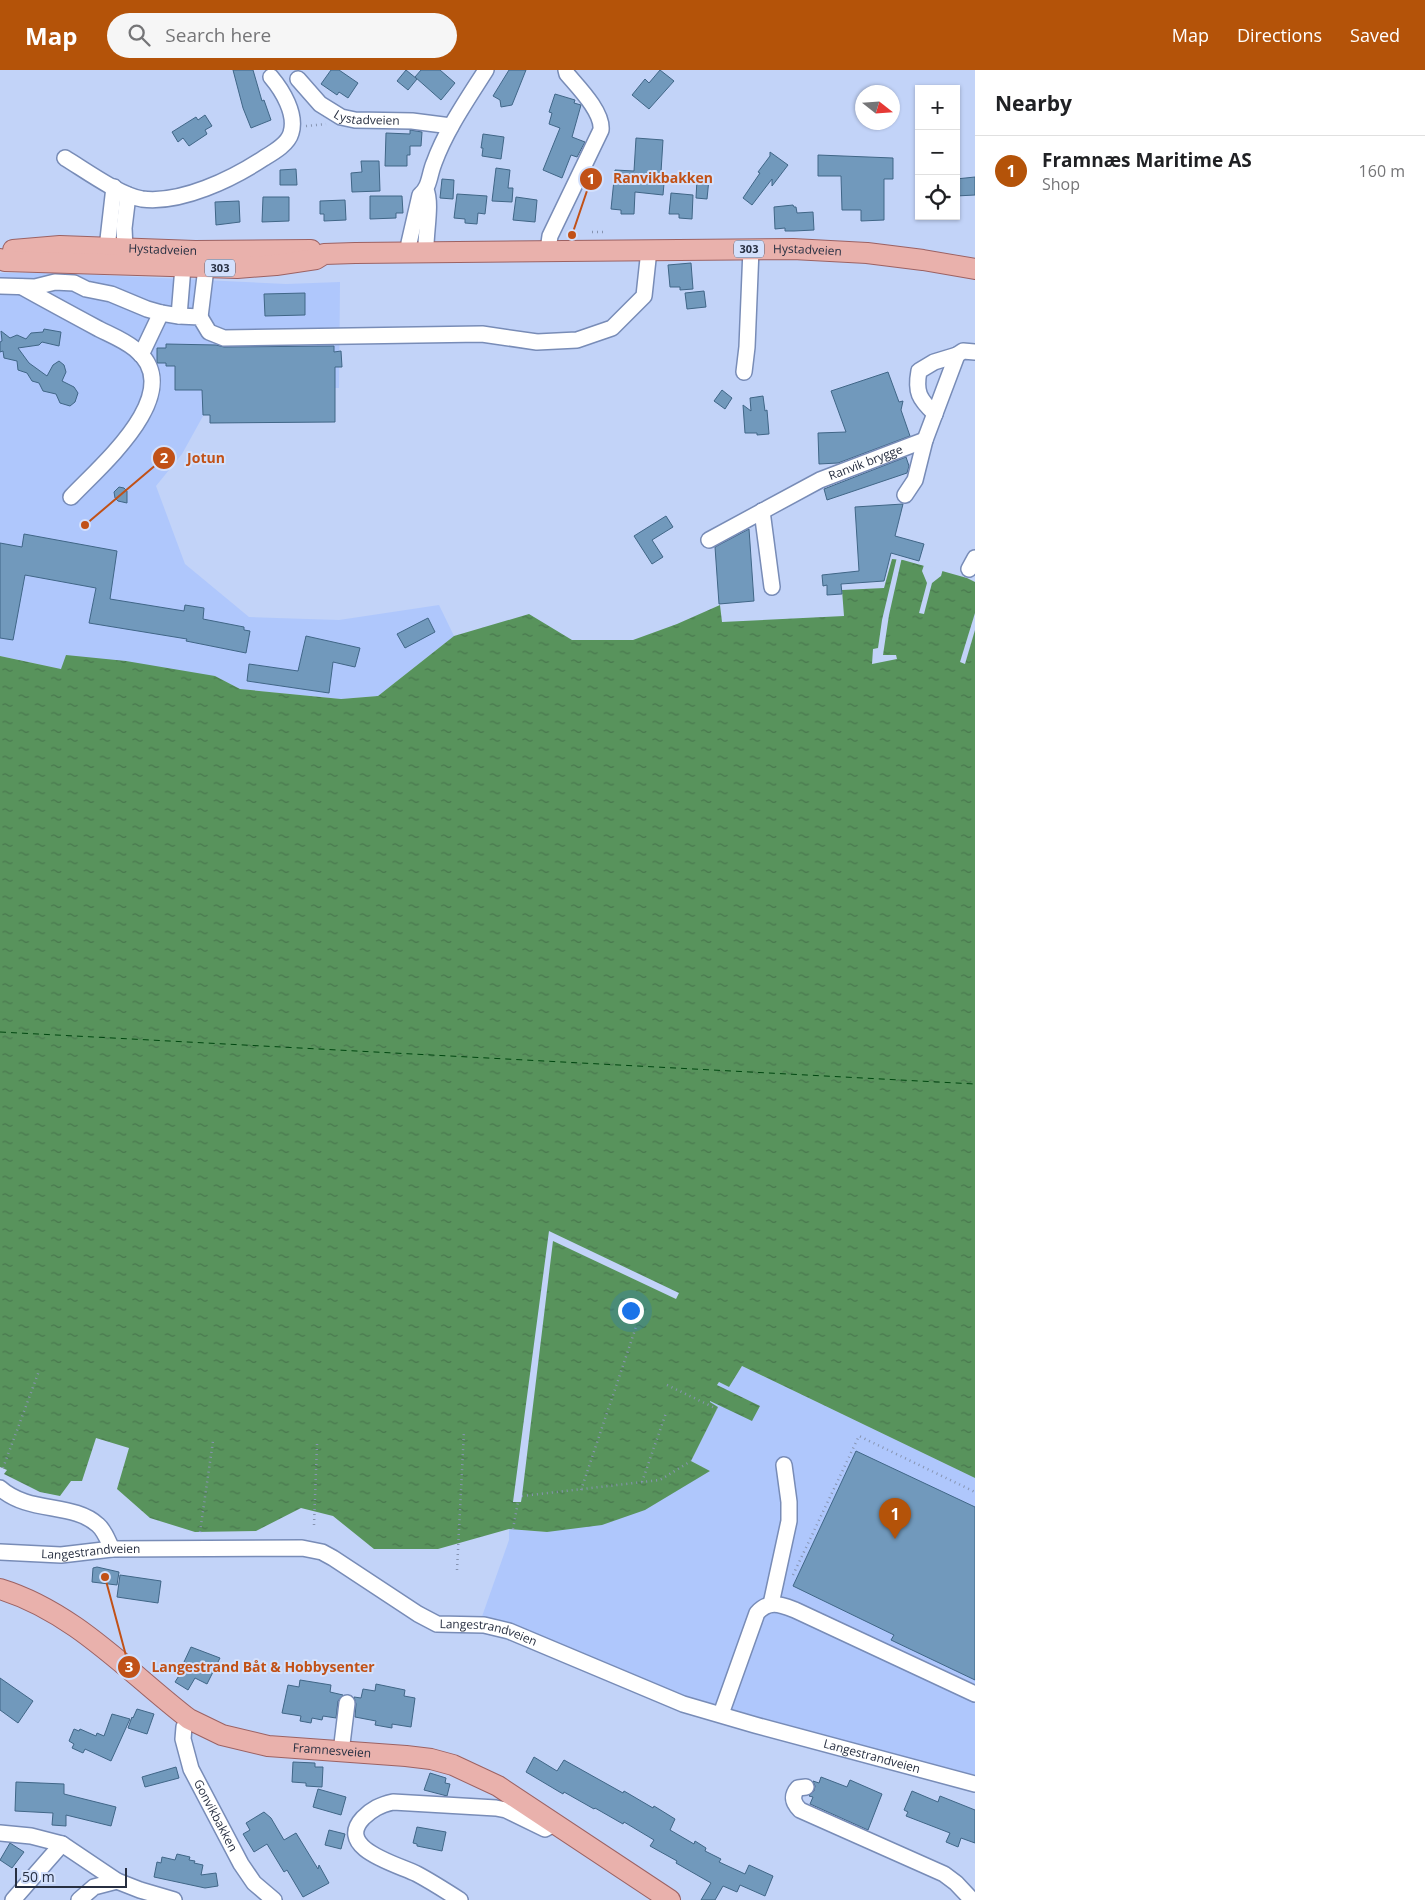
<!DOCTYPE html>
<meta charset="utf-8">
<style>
:root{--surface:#fff;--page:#f6f6f6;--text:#202124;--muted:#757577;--line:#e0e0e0;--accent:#b45309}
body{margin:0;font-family:"Open Sans",sans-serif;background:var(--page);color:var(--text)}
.controls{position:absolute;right:15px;top:15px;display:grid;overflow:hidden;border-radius:0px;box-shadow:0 1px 4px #0004}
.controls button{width:45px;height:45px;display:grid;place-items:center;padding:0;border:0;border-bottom:1px solid var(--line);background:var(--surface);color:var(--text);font:25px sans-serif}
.compass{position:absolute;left:855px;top:15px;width:45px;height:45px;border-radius:50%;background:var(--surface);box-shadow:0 1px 4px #0004;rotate:107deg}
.scale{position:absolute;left:15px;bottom:12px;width:112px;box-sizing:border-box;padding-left:5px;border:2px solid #272f41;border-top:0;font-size:14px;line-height:18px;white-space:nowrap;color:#272f41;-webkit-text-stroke:4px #d3e0fc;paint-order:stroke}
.you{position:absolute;left:630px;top:1240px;width:18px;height:18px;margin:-12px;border:4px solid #fff;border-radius:50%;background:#1a73e8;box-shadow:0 0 0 8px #1a73e833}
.badge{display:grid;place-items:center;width:32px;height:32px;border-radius:50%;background:var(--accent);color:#fff;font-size:16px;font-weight:700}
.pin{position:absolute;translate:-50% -41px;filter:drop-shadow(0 1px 2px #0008)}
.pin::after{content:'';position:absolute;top:26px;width:18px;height:15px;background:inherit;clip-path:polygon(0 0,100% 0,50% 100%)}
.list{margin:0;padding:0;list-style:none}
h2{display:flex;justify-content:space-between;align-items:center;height:65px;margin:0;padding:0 20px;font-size:21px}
h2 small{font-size:16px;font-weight:400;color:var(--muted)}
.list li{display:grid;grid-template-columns:32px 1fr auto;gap:15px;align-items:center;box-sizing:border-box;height:70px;padding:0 20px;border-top:1px solid var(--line)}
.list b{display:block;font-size:19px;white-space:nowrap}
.list p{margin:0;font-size:16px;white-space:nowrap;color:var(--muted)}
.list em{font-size:16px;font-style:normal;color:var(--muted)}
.icon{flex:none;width:28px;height:28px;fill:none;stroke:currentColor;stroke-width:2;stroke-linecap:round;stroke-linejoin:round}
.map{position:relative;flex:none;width:975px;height:1830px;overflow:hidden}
header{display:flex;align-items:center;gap:30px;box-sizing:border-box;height:70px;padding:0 25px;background:var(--accent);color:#fff}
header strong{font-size:24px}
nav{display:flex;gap:28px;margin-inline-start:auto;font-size:18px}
.search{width:350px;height:45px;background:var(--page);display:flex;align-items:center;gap:12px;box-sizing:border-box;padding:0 18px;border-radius:28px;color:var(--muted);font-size:19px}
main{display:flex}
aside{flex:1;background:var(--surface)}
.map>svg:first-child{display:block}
.built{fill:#afc7fc}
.water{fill:url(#water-ripples)}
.pier{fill:#c2d3f8}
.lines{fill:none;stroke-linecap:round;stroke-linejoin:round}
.ferry{stroke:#004710;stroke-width:1;stroke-dasharray:6 5;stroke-linecap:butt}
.building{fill:#7199bc;stroke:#406687}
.minor-casing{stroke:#788cb7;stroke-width:18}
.major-casing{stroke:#9c6263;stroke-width:22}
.path{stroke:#8694b1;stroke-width:2.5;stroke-dasharray:1 4;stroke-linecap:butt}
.minor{stroke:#fff;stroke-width:15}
.major{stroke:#e9b1ac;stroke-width:20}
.labels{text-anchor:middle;stroke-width:4;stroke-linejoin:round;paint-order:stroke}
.shield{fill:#d3e0fc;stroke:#5b6479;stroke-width:1}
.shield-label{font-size:11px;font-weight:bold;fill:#272f41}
.street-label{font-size:12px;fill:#272f41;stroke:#d3e0fc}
.leader{fill:none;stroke:#c15117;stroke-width:2}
.callout-dot{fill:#c15117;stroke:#d3e0fc;stroke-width:2}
.mark-label{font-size:15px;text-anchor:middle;font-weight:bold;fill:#fff}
.callout-label{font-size:14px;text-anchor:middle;font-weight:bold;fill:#c15117;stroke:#d3e0fc;stroke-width:4;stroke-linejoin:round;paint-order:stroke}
</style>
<header>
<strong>Map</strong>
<div class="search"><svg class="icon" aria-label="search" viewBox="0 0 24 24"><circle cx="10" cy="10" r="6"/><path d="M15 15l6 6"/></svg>Search here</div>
<nav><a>Map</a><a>Directions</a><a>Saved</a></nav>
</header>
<main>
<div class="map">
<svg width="975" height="1830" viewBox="0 0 975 1830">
<defs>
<pattern id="water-ripples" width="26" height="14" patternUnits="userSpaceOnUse" patternTransform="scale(1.25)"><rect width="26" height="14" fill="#58935c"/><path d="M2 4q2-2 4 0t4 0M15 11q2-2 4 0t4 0" fill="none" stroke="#49784e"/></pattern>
</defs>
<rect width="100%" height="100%" fill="#c2d3f8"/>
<!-- built -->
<g class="built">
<path d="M0,203H56L286,214L340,212L339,318L218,319L182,384L156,416L185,494L249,547L339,550L439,535L454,566L378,626L341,629L240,619L215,606L61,599L0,586Z"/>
<path d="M742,1296L975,1408V1714L683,1634L479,1555L509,1470V1459L547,1462L710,1401L691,1391L718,1337L709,1332L710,1330L752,1350L759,1336L717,1315L719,1312L729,1317Z"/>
</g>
<!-- water -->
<path class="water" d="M892,489L903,490L967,508L975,512V1408L742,1296L729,1317L719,1312L717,1315L760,1336L752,1351L710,1331V1332L718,1337L691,1391L710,1401L645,1440L602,1455L547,1462L509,1459L438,1479H374L333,1446L301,1438L256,1461L195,1462L150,1448L117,1419L129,1378L96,1368L82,1411H71L60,1426L40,1422L4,1404L7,1400L0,1397V586L61,599L66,585L126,591L215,606L240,619L341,629L378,626L454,566L529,544L572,570H633L677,554L720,535L722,552L844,546L842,520L884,518Z"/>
<!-- pier -->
<g class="pier">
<path d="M897,487H902L889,545L883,585H896L897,589L872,594L873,579L878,578L882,550Z"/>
<path d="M924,495L943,499L941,506L932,513L924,544L919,543L927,513L922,501Z"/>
<path d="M975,543V560L965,594L960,592Z"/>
<path d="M549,1161L679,1223L676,1229L553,1171L522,1426L521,1432H513Z"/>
</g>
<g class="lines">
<!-- ferry -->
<path class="ferry" d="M0,962L975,1014"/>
</g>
<!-- building -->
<g class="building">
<path d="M233,0H253L262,31L264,30L271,50L251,58L243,38Z"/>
<path d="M331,0H339L358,13L348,28L339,22L337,25L321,14Z"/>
<path d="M406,0L417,9L408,20L397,11Z"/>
<path d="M421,0H440L455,13L441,30L415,7Z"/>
<path d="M509,0H526L512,35L501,37L500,30L493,26Z"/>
<path d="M660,0L674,11L649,39L632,25L645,9L649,13Z"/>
<path d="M555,24L575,30L574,33L581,35L572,67L585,72L577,87L571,85L562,108L543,100L560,58L549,54L552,43L549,42Z"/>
<path d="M205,45L212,56L205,60L207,64L189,76L183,68L178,72L172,62L196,47L198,50Z"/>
<path d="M410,60L422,62L421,76H410V85H407V96H385L386,63L410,64Z"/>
<path d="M483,64L504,67L501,89L482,86L483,78H481Z"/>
<path d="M636,68L663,70L661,102H665L663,125L635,122L634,144H621V140L611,139L615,100L634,101Z"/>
<path d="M770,82L788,95L772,116V109L752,135L743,128L760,103L758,102L770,86Z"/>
<path d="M818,85L893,88V109H884V150L861,151V140H842L841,106H818Z"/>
<path d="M361,91H379L380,121L352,122L351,103L362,102Z"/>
<path d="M496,98L510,100L508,118H513L512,132L492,131Z"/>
<path d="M296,99L297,115H280V100Z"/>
<path d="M975,107V125L956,126V109Z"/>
<path d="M442,109L454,110L453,129L440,128Z"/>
<path d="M697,109H709L707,129L696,128Z"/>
<path d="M671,123L693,125L692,149L679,148V144H669Z"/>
<path d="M457,124L487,126L485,144L478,143L477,154L465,153V149L454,148Z"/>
<path d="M370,126H402L403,143H396V148L370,149Z"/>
<path d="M263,127H289V151L262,152Z"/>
<path d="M516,127L537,130L535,152L513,150Z"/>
<path d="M345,130L346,150L324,151V144H320V131Z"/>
<path d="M239,131L240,152L216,155L215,132Z"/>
<path d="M793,135L794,137H796L797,143L813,142L814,160L794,161H785V158L775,159L774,137Z"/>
<path d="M691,193L693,219L680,220V217H670L668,195Z"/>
<path d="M704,221L706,237L687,239L685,223Z"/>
<path d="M305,223V245L265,246L264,224Z"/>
<path d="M44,259L61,262L59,276L42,272L39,275L18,278L29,293L47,306L53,295L59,291L64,295L66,302L62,311L74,317L78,323L75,332L70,336L60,333L56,324L43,321L39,313L32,311L27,303L18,300L17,291L4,288L3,281L0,282V272L2,271L1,261L10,268L17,265L26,269L31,263L43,262Z"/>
<path d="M166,274L216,275L224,277L334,276V282L341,281L342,297H335V352L210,353V345H203L202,320H175V296H166V293H157V278H166Z"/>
<path d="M888,302L899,332L903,331L901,340L910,366L838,393L819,394L818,363L846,362L831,321Z"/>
<path d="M722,320L732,328L725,339L714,331Z"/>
<path d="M763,326L765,341L767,340L769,364L757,365V363H745L743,335L751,341L750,328Z"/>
<path d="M906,387L909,396L907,403L827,430L824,419Z"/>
<path d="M119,417L124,418L127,421V433L118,431L115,428L114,422Z"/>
<path d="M903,434L895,466L924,474L919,491L891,483L884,511L841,514L842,524L827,525V515L823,516L822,505L859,501L855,437Z"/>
<path d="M666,446L673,457L652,470L663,487L652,494L634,466Z"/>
<path d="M749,459L754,531L719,534L715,477Z"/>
<path d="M24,464L117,481L110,529L184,541L185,535L204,538L203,549L244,557V560L250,561L246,583L186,571L187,569L89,553L96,518L25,505L13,570L0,568V473L22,477Z"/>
<path d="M428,548L435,562L405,578L397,564Z"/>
<path d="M306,566L360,578L355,597L333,592L329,623L247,611L249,594L298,601Z"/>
<path d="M856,1381L975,1437V1610L891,1570L894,1565L793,1516Z"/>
<path d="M97,1497L119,1502L117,1515L92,1512L93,1498Z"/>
<path d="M120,1505L161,1511L158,1533L117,1527Z"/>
<path d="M191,1577L220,1588L207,1614L195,1608L188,1620L175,1612L187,1593L184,1592Z"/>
<path d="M0,1608L33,1631L18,1653L0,1640Z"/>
<path d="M300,1610L331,1615L330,1622L343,1625L338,1631L336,1648L323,1646L322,1650L312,1648L311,1653L300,1651L301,1646L282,1643L288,1615L299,1617Z"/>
<path d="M376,1614L405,1620L404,1626L415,1628L411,1657L392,1654V1658L375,1655L376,1651L355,1647L356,1634L354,1627L361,1628L363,1619L375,1621Z"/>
<path d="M137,1639L154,1644L147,1664L128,1658L132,1647L133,1648Z"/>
<path d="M112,1644L130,1649L111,1691L85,1679L83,1683L72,1678L74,1674L69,1671L74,1659L79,1661L80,1659L96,1666L97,1663L104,1666Z"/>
<path d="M534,1687L557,1701L564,1690L623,1723L624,1721L653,1738L654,1736L675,1749L670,1760L694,1774L695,1771L706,1778L705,1781L721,1789L719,1792L745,1804L749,1795L773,1806L765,1826L740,1815L737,1822L723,1816L715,1830H701L711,1813L676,1793L677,1791L650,1776L654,1770L624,1752L623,1754L595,1738L594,1739L564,1722L563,1724L526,1702Z"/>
<path d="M293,1692L315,1693V1697H323L322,1717L306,1716V1713L292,1712Z"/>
<path d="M176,1697L179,1708L145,1717L142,1707Z"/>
<path d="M430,1703L446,1708L445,1713L450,1714L447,1726L424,1720Z"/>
<path d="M821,1707L847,1717L850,1710L882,1724L868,1760L810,1734L813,1727L809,1726L814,1721L815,1716L813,1711L819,1713Z"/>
<path d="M16,1712L64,1714V1724L116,1737L111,1756L66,1745V1756L52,1755L53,1743L15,1741Z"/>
<path d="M318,1719L346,1727L341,1745L313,1737Z"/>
<path d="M912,1721L938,1732L940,1726L975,1740V1773L961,1768L958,1777L946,1772L950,1763L906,1746L908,1742L904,1740Z"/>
<path d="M264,1742L271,1748L284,1770L296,1763L318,1799L319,1795L329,1813L303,1827L287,1800L284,1802L267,1774L254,1782L243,1764L250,1760L246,1753Z"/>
<path d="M417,1757L446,1762L442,1781L417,1776V1774L413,1773Z"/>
<path d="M329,1760L345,1764L341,1779L325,1775Z"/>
<path d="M10,1773L24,1782L12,1798L0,1790Z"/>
<path d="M177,1784L190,1787L189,1790L195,1791L194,1793L203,1795L201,1805L216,1803L218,1816L205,1818L154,1807L157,1792L161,1793L162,1787L175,1790Z"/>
</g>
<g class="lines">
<defs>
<g id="minor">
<path id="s1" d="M298,9L320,34L341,47L355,50L412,51L451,56"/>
<path d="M65,88C85,100 119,125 142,129C181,134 232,109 264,88C274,82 288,74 291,63C297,44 282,20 271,7"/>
<path d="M548,180L550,166L601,60C603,42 578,17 567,4L566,0"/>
<path d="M409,182V173L420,125C430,117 429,105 434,93C446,60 467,30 486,0"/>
<path d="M426,182C425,164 432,134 426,120"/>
<path d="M110,187L107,178L114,117"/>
<path d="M118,187L125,179L124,158L128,125"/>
<path d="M0,216L35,217L55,212L74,213L86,219L111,224L147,239L161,243L179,246L200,247L209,262L224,268L482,264L537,272L577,270L612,258L644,226L649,180"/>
<path d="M22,217C47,231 73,245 99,259C111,265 124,270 135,279C189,322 100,396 71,427"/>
<path d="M179,246L183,197L195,181L206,198L200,247"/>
<path d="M141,285L161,243"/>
<path d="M744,302L747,277L751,179"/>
<path d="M935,344C919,329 915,322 919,301L934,292L957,285"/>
<path d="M905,425L915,410L925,370L957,285L963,281L975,282"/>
<path d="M762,441L772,517"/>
<path id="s2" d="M709,470L820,410L925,370"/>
<path d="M969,499L975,488"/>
<path d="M0,1418C29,1444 73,1432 98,1455C105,1461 108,1471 112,1479"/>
<path id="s3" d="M0,1482L61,1485L112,1479L302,1478L322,1482L333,1488L418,1544L437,1554L484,1555L509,1561L683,1634L755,1655L975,1714"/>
<path d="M771,1534L789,1451V1432L784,1395"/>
<path d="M721,1644L757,1543C769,1530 779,1534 795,1540L975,1624"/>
<path id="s4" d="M189,1649L184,1657L183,1669L191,1699L241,1794L254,1813L274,1830"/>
<path d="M341,1682L347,1633"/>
<path d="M806,1717L798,1718C791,1726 793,1733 800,1740L944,1804L956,1813L972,1830"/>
<path d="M0,1763L31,1766L62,1774L117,1811L140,1820L174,1830"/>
<path d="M13,1830L62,1774"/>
<path d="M79,1830L94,1817L117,1811"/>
<path d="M460,1830C446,1821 432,1812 417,1804C400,1795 334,1779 363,1748C372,1739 380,1735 393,1732L496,1738L506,1740L545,1759L554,1754"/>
</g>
<g id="major">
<path id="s5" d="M13,180L60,176L195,181L311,180"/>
<path id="s6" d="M0,189L5,191L237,198L276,195L316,189L324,184L355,183L793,179L867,183L923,190L975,199"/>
<path id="s7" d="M0,1519C75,1542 128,1602 189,1649L222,1665L268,1676L406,1686L431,1689L453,1695L498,1716L670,1830"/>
</g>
</defs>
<!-- minor casing -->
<use href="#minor" class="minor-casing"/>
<!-- major casing -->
<use href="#major" class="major-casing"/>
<!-- path -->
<g class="path">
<path d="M306,56L326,54"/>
<path d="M592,162H606"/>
<path d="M667,1315L717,1339"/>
<path d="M3,1398L39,1301"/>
<path d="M642,1412L666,1343"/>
<path d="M581,1420L636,1257"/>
<path d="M522,1426L660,1410L691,1391"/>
<path d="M314,1455L317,1374"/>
<path d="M513,1459L518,1432"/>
<path d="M200,1462L213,1371"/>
<path d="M457,1500L464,1361"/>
<path d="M793,1505L859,1366L975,1422"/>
</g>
<!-- minor -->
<use href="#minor" class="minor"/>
<!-- major -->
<use href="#major" class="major"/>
</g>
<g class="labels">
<!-- shield labels -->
<g class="shield">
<rect x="734" y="170.5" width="30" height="17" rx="4"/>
<rect x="205" y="189.5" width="30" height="17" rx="4"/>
</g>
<g class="shield-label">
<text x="749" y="183">303</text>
<text x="220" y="202">303</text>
</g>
<!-- street labels -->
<g class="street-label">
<text dy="4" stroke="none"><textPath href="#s1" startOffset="84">Lystadveien</textPath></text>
<text dy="4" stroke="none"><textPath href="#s5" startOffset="150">Hystadveien</textPath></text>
<text dy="4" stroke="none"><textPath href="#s6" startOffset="810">Hystadveien</textPath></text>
<text dy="4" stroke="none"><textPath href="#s2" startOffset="175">Ranvik brygge</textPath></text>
<text dy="4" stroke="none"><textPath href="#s3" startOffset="91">Langestrandveien</textPath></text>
<text dy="4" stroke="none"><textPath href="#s3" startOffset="511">Langestrandveien</textPath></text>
<text dy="4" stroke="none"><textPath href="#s7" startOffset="379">Framnesveien</textPath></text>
<text dy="4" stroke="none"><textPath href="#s3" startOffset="916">Langestrandveien</textPath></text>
<text dy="4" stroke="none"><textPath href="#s4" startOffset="105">Gonvikbakken</textPath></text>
</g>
</g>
<!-- callouts -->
<path class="leader" d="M572 165L591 109M85 455L164 388M105 1507L129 1597"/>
<g class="callout-dot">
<circle cx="572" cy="165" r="5"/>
<circle cx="85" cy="455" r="5"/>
<circle cx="105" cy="1507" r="5"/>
<circle cx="591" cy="109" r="12"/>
<circle cx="164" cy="388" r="12"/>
<circle cx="129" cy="1597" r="12"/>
</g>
<g class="mark-label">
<text x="591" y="114">1</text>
<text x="164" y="393">2</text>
<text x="129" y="1602">3</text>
</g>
<g class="callout-label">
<text x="663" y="113">Ranvikbakken</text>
<text x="206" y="393">Jotun</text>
<text x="263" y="1602">Langestrand Båt &amp; Hobbysenter</text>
</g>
</svg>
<div class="controls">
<button>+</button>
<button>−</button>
<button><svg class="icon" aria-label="locate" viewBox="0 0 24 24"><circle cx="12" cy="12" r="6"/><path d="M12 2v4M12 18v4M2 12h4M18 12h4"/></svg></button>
</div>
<svg class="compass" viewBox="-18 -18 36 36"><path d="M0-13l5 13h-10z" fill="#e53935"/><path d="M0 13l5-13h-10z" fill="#757577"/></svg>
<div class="scale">50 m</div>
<div class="you"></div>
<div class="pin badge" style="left:895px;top:1469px">1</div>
</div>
<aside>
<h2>Nearby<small></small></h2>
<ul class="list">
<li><span class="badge">1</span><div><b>Framnæs Maritime AS</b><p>Shop</p></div><em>160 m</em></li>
</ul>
</aside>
</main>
